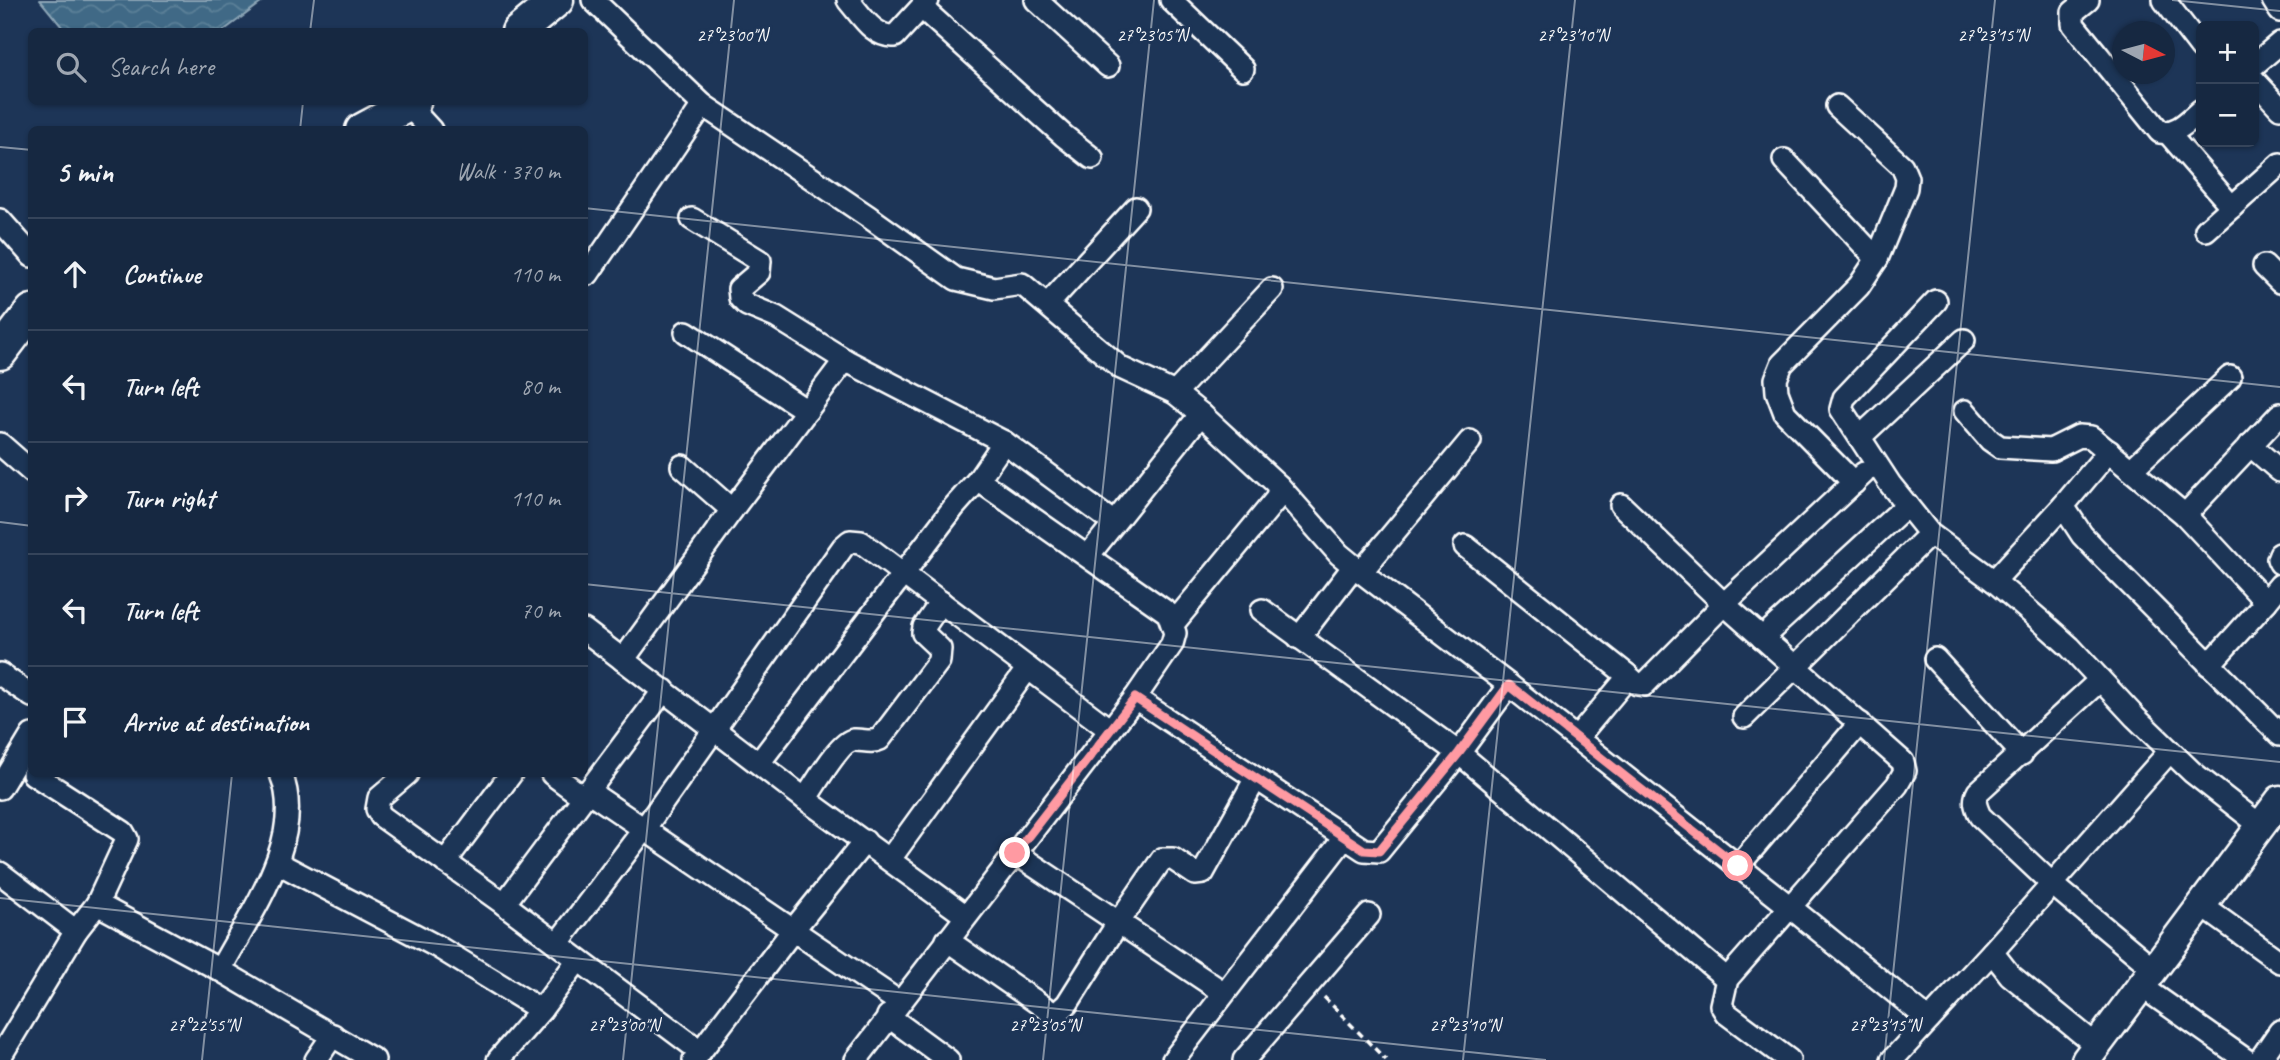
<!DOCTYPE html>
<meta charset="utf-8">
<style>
:root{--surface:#162841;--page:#1f3048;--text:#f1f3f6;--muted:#9ea6b1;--line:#35445a}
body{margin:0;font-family:Caveat,sans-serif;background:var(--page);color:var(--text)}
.controls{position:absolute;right:21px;top:21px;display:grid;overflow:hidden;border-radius:10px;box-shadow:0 2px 5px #0004}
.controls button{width:63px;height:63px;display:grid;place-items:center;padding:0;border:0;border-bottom:2px solid var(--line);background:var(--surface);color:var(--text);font:35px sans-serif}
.compass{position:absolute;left:2112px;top:21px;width:63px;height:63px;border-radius:50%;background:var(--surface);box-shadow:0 2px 5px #0004;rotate:96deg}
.stop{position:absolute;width:21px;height:21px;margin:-16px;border:5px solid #ff9aa2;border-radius:50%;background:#fff}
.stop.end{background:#ff9aa2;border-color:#fff;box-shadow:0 2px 7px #0008}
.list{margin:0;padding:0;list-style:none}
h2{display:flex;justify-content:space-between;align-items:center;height:91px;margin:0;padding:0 28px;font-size:30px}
h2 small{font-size:23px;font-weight:400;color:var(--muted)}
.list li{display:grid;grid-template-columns:46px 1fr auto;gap:21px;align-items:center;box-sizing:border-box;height:112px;padding:0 28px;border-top:2px solid var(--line)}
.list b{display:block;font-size:26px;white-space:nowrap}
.list em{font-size:23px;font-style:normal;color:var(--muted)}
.icon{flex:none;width:38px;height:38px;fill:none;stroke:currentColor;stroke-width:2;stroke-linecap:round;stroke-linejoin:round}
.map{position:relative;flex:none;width:2280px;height:1060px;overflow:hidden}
.search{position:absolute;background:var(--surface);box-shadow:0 2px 5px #0004;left:28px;top:28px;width:560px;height:77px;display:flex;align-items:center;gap:18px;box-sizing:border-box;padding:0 24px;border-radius:10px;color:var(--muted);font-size:26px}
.panel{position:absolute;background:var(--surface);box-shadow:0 2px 5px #0004;left:28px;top:126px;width:560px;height:651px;border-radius:10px}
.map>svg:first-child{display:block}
.water{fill:url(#water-waves);stroke:#8ca5b6;stroke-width:2}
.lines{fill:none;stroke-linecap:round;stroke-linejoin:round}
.minor-casing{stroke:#fff;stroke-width:26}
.tertiary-casing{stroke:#fff;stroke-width:33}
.secondary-casing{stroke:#fff;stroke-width:37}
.path{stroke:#fff;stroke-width:3.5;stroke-dasharray:7 5;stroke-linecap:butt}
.minor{stroke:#1d3557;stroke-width:21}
.tertiary{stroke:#1d3557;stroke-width:28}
.secondary{stroke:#1d3557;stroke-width:32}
.route{stroke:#ff9aa2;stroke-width:9}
.ticks{fill:none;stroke:#fff;stroke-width:2;stroke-opacity:0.45}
.ticks-label{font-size:18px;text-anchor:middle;fill:#fff;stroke:#1d3557;stroke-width:6;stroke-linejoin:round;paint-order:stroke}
</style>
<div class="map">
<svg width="2280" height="1060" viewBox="0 0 2280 1060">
<defs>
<pattern id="water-waves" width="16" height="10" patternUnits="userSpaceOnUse" patternTransform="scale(1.75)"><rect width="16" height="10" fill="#3f6986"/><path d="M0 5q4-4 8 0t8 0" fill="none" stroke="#5c8098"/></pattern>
</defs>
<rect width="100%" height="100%" fill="#1d3557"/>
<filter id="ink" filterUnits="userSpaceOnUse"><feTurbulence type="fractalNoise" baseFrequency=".0143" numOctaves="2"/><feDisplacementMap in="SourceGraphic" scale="14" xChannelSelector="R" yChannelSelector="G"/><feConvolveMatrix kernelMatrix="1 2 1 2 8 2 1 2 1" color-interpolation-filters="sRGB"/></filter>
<g filter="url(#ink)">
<!-- water -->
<path class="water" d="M40,0H265L223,31L66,32Z"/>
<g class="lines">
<defs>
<g id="minor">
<path d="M593,0L703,105L869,217L956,279L994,288L1022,284L1121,368L1175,393L1201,414L1279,486L1339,554L1361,572L1509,685L1790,907L1929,1020"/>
<path d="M848,0C861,15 874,38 895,36L928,0"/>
<path d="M1036,0L1108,66"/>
<path d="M1171,0L1243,69"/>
<path d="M2088,0L2073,12V24L2160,132C2178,134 2189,120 2201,110"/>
<path d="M2164,0L2201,48"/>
<path d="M2273,0L2280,11"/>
<path d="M922,8L1064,136L1092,158"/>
<path d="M2254,65L2280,43"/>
<path d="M2254,80L2280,108"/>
<path d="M408,105L431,130"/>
<path d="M1837,106L1902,166L1907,178L1906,188L1877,259L1859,286L1782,364L1776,379L1777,392L1785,413L1854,483"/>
<path d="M2168,133L2232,207"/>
<path d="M1784,160L1877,259"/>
<path d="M692,219L760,261L759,272L739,289L740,298L747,305L776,317L845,360L1004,442L1114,523"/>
<path d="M0,220L32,256"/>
<path d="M2206,230L2280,164"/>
<path d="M2264,266L2280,282"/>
<path d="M588,274L703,105"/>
<path d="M1936,301L1844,398L1841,409L1890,484L1930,534L1994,581L2043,623L2070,647L2135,717L2192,772L2261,826"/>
<path d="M1048,304L1136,208"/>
<path d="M686,332L807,411"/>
<path d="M1175,393L1272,289"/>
<path d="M1965,411L1990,440L2000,447L2051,450L2079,436L2091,437L2185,515L2266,602L2209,665"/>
<path d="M1860,437L1964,340"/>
<path d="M0,444L32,472"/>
<path d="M2250,445L2280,471"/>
<path d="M2131,470L2230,377"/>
<path d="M1621,505L1724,604L1903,762L1905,771L1897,785L1727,979L1721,1005L1726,1013L1789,1060"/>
<path d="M2063,506L2082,535L2103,557L2280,735"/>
<path d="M732,510L845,360"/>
<path d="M2185,515L2280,414"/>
<path d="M1465,546L1626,674L1623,683L1577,738"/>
<path d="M2280,554L2278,559L2280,563"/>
<path d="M1088,556L1201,414"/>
<path d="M1361,572L1470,441"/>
<path d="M1994,581L2063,506L2109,451"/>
<path d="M2266,602L2280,585"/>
<path d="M1262,610L1459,753L1727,979"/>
<path d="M1173,624L1277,498L1279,486"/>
<path d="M584,630L805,799L966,916"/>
<path d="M1299,638L1354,566"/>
<path d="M1762,638L1907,505"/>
<path d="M1935,659L2022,754"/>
<path d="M623,660L732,510L682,466"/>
<path d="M0,674L32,696"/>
<path d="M1626,674L1637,684L1644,685L1724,604L1864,473"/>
<path d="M2100,680L1978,792C1973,801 1976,807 1980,816L2051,883L2154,969"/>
<path d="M664,690L504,904L700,1051"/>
<path d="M1135,698L1364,850L1379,851L1459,753L1509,685"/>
<path d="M1744,717L1930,534"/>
<path d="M759,763L954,507L978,480"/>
<path d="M33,774L123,832L127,839L97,904"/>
<path d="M407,774L379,798L377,809L381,816L504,904"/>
<path d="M552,774L583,797"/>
<path d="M0,788L32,735"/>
<path d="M588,791L899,1002"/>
<path d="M805,799C814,787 839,742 853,740C863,739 870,744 880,739L939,661L940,649L923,633L924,627L941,602"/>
<path d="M1015,853L1224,993"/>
<path d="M890,859L1028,668"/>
<path d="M445,862L511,774"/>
<path d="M278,863L438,947L541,1010"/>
<path d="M1738,866L1860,723"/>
<path d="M0,873L76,931"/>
<path d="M2201,905L2280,962"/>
<path d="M947,940L1051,1012L1057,1013L1067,1004L1118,923L1162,859H1173L1195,874L1203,873L1256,778"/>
<path d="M557,944L644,829L843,547L850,541L861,542L1110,730"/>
<path d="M220,970C249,915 307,838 281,774"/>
<path d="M2141,986L2246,1060"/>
<path d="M888,1016L948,1060"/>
<path d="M2097,1046L2010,975L1992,952L2170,751"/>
<path d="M0,1057L76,931L97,904L220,970L374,1060"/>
<path d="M316,1060L333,1035"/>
<path d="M498,1060L541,1010L578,960"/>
<path d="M694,1060L793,930L865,841"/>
<path d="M856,1060L1135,698L1172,644L1175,633L1168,613L978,480L1004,442"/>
<path d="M1173,1060L1345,837"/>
<path d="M1244,1060L1369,915"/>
<path d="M1892,1060L1992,952"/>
<path d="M2260,1060L2280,1031"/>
</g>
<path id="tertiary" d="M2086,1060L2280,800"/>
<g id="secondary">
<path d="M518,32L557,0"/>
<path d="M362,130L414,102"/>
<path d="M0,353L32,311"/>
</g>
</defs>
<!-- minor casing -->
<use href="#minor" class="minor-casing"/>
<!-- tertiary casing -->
<use href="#tertiary" class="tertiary-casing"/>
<!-- secondary casing -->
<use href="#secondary" class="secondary-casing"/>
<!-- path -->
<path class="path" d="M1324,997L1386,1060"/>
<!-- minor -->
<use href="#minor" class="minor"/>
<!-- tertiary -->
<use href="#tertiary" class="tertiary"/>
<!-- secondary -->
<use href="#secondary" class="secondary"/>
</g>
</g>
<g class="lines" filter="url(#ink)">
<!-- route -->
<path class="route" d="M1015,853L1135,698L1364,850L1379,851L1459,753L1509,685L1738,866"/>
</g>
<!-- ticks -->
<path class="ticks" d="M2172,0L2280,11M310,32L314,0M300,130L303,102M0,147L32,150M584,208L2280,387M0,522L32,526M584,584L2280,762M0,898L1546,1060M202,1060L232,774M623,1060L734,0M1043,1060L1154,0M1463,1060L1575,0M1884,1060L1995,0"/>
<g class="ticks-label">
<text x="732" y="41">27°23'00"N</text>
<text x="1152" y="41">27°23'05"N</text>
<text x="1573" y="41">27°23'10"N</text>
<text x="1993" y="41">27°23'15"N</text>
<text x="204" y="1031">27°22'55"N</text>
<text x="624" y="1031">27°23'00"N</text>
<text x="1045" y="1031">27°23'05"N</text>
<text x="1465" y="1031">27°23'10"N</text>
<text x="1885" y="1031">27°23'15"N</text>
</g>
</svg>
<div class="controls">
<button>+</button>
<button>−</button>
</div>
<svg class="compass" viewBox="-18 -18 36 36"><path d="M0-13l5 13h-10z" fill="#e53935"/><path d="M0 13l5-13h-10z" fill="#9ea6b1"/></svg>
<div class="stop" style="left:1738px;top:866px"></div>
<div class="stop end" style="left:1015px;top:853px"></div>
<div class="search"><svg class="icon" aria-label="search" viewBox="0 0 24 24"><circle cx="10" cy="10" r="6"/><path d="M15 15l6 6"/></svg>Search here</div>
<section class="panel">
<h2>5 min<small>Walk · 370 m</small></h2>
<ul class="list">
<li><svg class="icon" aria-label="ahead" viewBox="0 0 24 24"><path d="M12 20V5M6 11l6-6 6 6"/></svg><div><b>Continue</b></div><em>110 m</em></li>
<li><svg class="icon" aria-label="left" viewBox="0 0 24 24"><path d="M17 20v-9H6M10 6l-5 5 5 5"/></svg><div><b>Turn left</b></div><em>80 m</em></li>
<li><svg class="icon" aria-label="right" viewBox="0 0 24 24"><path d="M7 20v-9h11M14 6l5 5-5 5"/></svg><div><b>Turn right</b></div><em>110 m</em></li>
<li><svg class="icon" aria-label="left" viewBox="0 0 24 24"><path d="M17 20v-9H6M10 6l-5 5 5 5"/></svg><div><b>Turn left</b></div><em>70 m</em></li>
<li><svg class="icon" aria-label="arrive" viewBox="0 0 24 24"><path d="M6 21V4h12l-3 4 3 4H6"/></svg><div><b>Arrive at destination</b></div></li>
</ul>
</section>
</div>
